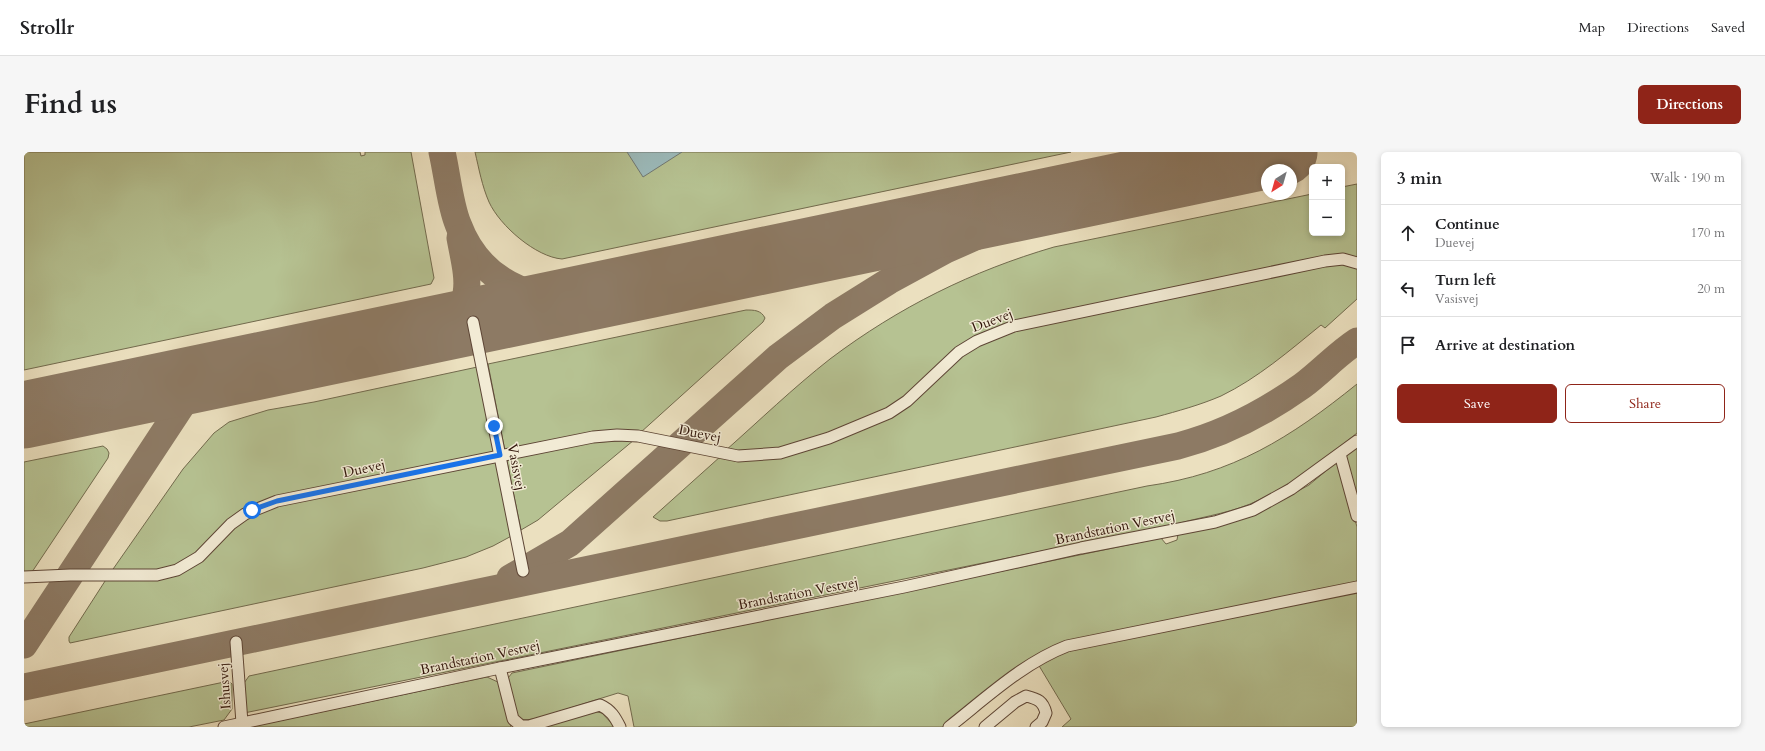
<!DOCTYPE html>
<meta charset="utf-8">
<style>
:root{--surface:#fff;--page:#f6f6f6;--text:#202124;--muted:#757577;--line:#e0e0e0;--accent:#8f2418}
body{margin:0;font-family:Cardo,serif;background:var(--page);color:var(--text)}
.controls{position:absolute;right:12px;top:12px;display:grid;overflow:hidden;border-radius:6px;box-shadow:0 2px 6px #0003}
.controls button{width:36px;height:36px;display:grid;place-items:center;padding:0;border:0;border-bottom:1px solid var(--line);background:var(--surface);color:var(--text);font:20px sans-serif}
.compass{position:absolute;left:1237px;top:12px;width:36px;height:36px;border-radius:50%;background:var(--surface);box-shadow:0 2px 6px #0003;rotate:217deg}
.stop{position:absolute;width:12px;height:12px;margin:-9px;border:3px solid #1a73e8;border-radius:50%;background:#fff}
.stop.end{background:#1a73e8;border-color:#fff;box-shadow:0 1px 4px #0008}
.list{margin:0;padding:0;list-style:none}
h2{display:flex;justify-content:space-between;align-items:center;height:52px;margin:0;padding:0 16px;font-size:17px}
h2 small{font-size:13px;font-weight:400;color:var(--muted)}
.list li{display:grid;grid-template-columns:26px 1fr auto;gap:12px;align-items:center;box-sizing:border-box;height:56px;padding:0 16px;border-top:1px solid var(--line)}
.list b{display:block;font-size:15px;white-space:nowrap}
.list p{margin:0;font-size:13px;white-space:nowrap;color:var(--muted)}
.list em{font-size:13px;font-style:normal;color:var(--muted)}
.actions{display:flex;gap:8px;padding:12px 16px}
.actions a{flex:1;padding:9px 0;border:1px solid var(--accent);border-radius:6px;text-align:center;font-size:14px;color:var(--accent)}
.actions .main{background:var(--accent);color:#fff}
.icon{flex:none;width:22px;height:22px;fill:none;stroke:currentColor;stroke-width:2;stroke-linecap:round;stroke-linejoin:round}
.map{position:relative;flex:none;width:1333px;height:575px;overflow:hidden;border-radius:6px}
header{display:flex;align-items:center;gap:24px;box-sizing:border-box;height:56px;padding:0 20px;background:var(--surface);border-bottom:1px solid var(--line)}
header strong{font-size:19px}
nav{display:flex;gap:22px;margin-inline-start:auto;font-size:14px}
.intro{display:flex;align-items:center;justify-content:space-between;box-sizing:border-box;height:96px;padding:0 24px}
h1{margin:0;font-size:28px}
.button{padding:10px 18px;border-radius:6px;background:var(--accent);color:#fff;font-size:14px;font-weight:700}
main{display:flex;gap:24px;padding:0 24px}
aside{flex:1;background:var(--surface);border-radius:6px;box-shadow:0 2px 6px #0003}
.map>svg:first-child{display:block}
.green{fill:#b6c292;stroke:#726a4d}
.water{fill:#9cbbbc;stroke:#707874}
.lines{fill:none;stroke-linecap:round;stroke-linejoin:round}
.taxiway{stroke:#8d7a64;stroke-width:27}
.runway{stroke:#8d7a64;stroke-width:67}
.minor-casing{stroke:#5e4636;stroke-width:13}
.minor{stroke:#f2ebd5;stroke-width:11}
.route{stroke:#1a73e8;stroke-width:5}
.labels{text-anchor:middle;stroke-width:3;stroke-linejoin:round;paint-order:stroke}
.street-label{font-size:14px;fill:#2f1308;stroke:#f2ebd5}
</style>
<header>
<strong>Strollr</strong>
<nav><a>Map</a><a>Directions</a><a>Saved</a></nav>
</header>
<div class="intro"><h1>Find us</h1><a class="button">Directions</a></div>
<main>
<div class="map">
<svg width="1333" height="575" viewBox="0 0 1333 575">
<rect width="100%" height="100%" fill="#ebe0bf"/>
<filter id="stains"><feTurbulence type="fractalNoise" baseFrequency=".005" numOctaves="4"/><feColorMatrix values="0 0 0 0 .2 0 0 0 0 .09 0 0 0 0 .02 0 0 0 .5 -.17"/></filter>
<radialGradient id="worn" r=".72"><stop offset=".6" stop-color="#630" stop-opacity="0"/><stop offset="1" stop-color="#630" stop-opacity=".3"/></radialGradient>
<!-- green -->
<g class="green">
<path d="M0,0H336L337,4L341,3V0H387L410,126L407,132L0,218Z"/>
<path d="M451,0H1047L538,107C512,105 476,74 465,50C458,34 455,17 451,0Z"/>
<path d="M1333,32V108L953,185L883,245L844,268L759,297L701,299C736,268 769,236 806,207C875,155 948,119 1030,95L1288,42V81H1318V35Z"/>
<path d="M1319,110L1333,114V147L1301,176L1297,173C1265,199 1234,226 1197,244C1176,253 1154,259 1132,265L643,369H636L629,365L697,304L707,307L838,278L930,208L972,183Z"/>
<path d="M722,158C730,158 737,158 741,166L739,170L616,281L481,299L464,212Z"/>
<path d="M458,214L476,299L244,349L175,402L151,417L87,420L159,317L190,281L205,270L244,258L290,250Z"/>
<path d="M1333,232V281C1303,305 1270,332 1235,348C1211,360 1182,364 1156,371L220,561L218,534L225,524L1123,334C1209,322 1266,286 1333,232Z"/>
<path d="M610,288L514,368L497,378L482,305L557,291Z"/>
<path d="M1333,293V355L1319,305Z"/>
<path d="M79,294L83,297L85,301L84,306L6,423L0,422V310Z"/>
<path d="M478,306L493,381L469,394L442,405L399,416L46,491L45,489V485L83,426L138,425L208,375L242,356Z"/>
<path d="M1315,308L1333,375V432L1038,492L922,575H610L604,544L594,541L511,567C506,567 500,569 495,566C489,561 486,535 484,526L488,521L1137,386L1142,392L1153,388L1154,382L1237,359L1285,333Z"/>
<path d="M1333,439V575H1038L1047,567L1014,512L1035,501Z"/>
<path d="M463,525L476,531L487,575H225Z"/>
<path d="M205,529L208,532V557L200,568L165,575H0V572Z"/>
<path d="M569,559L578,561L591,575H517Z"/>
</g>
<!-- water -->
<path class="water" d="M603,0H658L619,25Z"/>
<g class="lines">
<!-- taxiway -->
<g class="taxiway">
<path d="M418,0C423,21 426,53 434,72C454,126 499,147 554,148"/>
<path d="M414,177C454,154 443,124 436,86"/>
<path d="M486,426L546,391L754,205L809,164L865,129L922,98L967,78L1084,37"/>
<path d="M0,493L158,253L179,234L203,221"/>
<path d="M0,535L1154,294C1200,282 1240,261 1278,234C1297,220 1313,202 1333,189"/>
</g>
<!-- runway -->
<path class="runway" d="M0,263L1260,0"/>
<defs>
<g id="minor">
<path d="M449,170L499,419"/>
<path d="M1316,302L1333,364"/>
<path d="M0,425L46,423H133L153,418L175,405L207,372L221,362L253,349L569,285L593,283L614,284L714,304L756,301L805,286L865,261L883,249L935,200L953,189L990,174L1301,109L1319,107L1333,111"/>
<path d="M212,490L218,571L217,575"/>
<path d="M476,516L489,567L497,574H505L576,553C587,558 591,565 596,575"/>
<path d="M200,575L476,516L880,435L1057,396L1191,370L1229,358L1267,337L1333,289"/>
<path d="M925,575C962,546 999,511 1043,494L1333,435"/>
<path d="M961,575L991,550L1002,544C1014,547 1019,549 1022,561L1018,570L1012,575"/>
</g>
</defs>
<!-- minor casing -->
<use href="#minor" class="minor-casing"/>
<!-- minor -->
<use href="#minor" class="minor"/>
</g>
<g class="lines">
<!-- route -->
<path class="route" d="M228,358L253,349L476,303L470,274"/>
</g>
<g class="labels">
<!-- street labels -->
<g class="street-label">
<text transform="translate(968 168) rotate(-21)" y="5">Duevej</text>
<text transform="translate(676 281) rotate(11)" y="5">Duevej</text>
<text transform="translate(493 315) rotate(79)" y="5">Vasisvej</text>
<text transform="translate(340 316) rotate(-12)" y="5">Duevej</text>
<text transform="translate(1091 375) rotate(-12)" y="5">Brandstation Vestvej</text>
<text transform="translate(774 441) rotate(-11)" y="5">Brandstation Vestvej</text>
<text transform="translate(456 505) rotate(-12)" y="5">Brandstation Vestvej</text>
<text transform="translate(200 534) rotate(-94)" y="5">Ishusvej</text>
</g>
</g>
<rect width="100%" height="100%" filter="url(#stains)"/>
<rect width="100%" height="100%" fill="url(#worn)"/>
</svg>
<div class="controls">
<button>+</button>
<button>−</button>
</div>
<svg class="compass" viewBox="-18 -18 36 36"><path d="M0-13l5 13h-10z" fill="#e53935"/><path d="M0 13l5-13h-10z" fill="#757577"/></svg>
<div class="stop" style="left:228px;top:358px"></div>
<div class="stop end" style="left:470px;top:274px"></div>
</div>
<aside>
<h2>3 min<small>Walk · 190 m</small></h2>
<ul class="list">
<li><svg class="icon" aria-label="ahead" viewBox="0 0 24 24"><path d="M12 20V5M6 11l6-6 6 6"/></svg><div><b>Continue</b><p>Duevej</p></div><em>170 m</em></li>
<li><svg class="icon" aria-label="left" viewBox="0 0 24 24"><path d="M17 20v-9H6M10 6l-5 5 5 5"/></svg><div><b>Turn left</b><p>Vasisvej</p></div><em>20 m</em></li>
<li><svg class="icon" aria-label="arrive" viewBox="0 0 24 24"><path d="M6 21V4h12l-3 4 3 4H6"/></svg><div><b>Arrive at destination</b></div></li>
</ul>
<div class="actions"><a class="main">Save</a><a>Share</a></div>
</aside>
</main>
